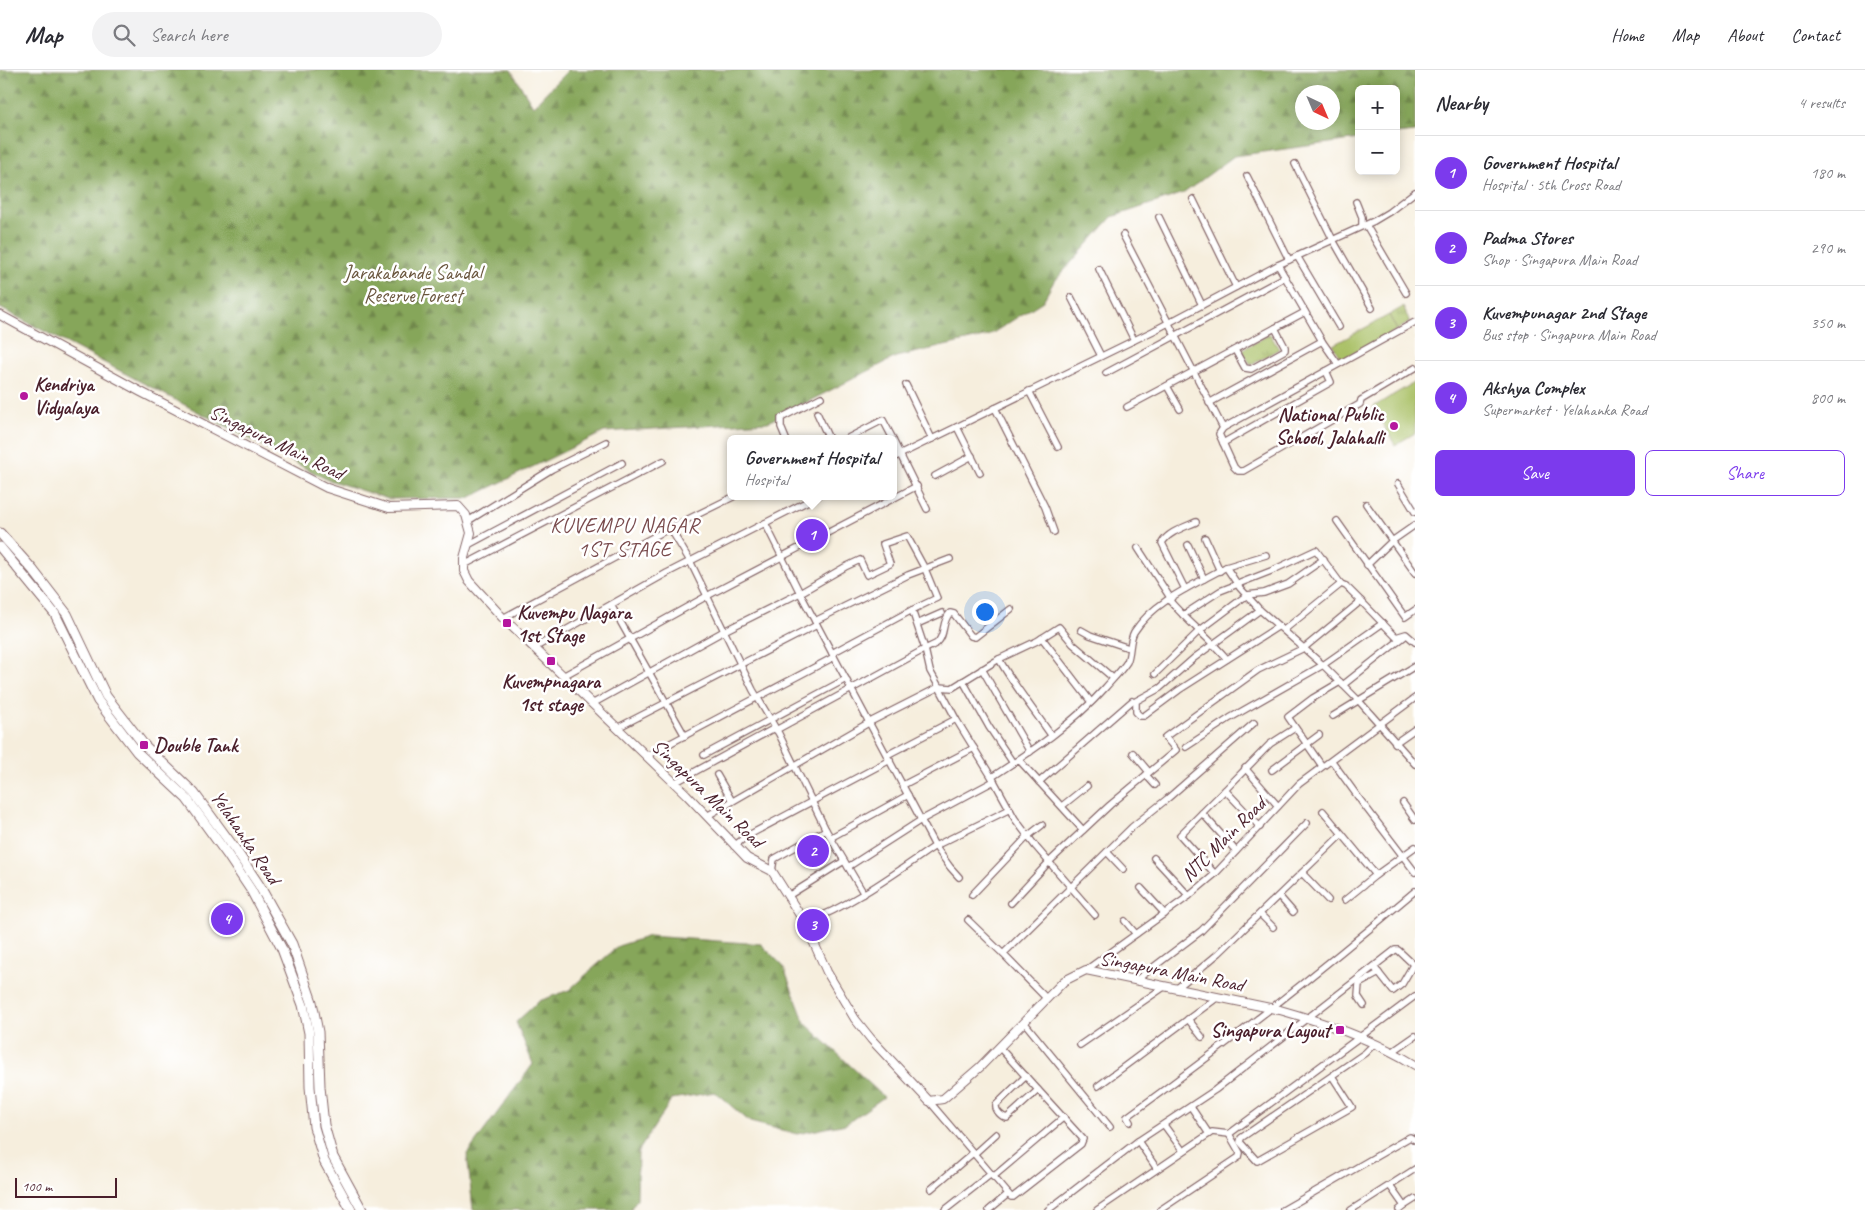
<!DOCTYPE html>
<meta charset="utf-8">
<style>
:root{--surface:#fff;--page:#f2f2f3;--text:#2b2b33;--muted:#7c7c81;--line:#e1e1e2;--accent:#7c3aed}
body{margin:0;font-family:Caveat,sans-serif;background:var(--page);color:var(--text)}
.controls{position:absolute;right:15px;top:15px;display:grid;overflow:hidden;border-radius:8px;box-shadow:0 2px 12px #0003}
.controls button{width:45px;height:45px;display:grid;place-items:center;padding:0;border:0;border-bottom:1px solid var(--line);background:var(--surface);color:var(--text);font:25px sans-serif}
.compass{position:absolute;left:1295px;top:15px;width:45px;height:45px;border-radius:50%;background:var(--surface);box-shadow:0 2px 12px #0003;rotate:136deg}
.scale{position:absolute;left:15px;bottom:12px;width:102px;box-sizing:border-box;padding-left:5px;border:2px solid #4a1f2b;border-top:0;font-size:14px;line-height:18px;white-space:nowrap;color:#4a1f2b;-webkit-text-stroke:4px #fff;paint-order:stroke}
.you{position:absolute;left:984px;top:541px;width:18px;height:18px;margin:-12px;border:4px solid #fff;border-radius:50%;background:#1a73e8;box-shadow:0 0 0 8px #1a73e833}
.badge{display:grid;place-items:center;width:32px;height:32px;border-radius:50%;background:var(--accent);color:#fff;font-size:16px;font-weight:700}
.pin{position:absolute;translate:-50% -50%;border:2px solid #fff;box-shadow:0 1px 5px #0006}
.popup{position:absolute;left:727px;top:365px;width:170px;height:65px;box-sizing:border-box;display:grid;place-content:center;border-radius:8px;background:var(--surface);filter:drop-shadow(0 1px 4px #0005);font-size:16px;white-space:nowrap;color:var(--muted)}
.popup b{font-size:19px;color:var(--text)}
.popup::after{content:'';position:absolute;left:50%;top:100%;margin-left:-10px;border:10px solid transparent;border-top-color:var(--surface)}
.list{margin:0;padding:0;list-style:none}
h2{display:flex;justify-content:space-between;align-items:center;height:65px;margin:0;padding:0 20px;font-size:21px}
h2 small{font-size:16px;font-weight:400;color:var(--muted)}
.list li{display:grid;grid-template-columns:32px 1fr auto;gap:15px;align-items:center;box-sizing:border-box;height:75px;padding:0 20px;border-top:1px solid var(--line)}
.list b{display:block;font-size:19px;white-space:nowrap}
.list p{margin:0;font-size:16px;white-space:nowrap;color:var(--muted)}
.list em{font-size:16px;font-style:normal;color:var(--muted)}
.actions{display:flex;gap:10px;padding:15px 20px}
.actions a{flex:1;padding:11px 0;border:1px solid var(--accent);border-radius:8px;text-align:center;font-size:18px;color:var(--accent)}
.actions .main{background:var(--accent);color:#fff}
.icon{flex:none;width:28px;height:28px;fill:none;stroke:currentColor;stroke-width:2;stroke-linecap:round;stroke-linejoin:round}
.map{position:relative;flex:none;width:1415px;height:1140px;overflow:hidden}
header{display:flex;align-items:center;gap:30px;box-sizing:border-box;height:70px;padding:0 25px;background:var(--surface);border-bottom:1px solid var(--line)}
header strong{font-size:24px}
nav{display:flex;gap:28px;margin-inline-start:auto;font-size:18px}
.search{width:350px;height:45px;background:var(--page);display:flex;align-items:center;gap:12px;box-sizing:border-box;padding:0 18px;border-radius:28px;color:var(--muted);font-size:19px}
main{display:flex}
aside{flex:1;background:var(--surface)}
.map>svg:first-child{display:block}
.green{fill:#a9c065;stroke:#7a7048}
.forest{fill:url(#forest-firs);stroke:#686242;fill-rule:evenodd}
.park{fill:url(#park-tufts);stroke:#7a7048}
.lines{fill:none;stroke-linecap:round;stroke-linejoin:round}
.minor-casing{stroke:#866769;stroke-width:8}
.tertiary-casing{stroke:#866769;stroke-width:10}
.primary-casing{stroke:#866769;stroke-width:11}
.minor{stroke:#fff;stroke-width:5.5}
.tertiary{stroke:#fff;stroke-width:8}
.primary{stroke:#fff;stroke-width:9}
.poi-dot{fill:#b5179e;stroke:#fff;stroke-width:2}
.labels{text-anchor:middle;stroke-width:5;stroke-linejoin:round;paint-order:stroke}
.park-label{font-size:20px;fill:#6b573f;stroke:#fff}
.poi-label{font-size:20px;font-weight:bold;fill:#4a1f2b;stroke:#fff;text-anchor:start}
.street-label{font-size:20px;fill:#4a1f2b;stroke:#fff}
.neighbourhood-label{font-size:21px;letter-spacing:1px;fill:#794b4d;stroke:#fff}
</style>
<header>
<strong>Map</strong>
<div class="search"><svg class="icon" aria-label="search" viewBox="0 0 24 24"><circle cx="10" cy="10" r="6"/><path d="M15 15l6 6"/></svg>Search here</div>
<nav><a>Home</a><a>Map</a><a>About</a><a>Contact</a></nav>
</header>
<main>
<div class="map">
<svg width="1415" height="1140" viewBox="0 0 1415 1140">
<defs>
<pattern id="forest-firs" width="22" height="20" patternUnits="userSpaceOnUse" patternTransform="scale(1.25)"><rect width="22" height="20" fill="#86a65a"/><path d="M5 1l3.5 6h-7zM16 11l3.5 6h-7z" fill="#70874b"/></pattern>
<pattern id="park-tufts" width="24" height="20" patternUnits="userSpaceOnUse" patternTransform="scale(1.25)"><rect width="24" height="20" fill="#a9c065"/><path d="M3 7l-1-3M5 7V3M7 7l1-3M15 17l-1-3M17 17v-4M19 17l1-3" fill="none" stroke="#8c9b53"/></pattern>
</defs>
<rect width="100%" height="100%" fill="#fff"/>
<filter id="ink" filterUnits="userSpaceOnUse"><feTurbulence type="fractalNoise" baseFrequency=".02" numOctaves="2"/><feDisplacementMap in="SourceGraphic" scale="10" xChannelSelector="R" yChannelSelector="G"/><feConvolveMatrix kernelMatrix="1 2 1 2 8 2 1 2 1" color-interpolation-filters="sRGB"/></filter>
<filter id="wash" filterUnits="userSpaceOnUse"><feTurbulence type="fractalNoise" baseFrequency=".0096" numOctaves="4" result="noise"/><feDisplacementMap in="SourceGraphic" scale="20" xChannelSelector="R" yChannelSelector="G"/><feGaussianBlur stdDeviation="1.12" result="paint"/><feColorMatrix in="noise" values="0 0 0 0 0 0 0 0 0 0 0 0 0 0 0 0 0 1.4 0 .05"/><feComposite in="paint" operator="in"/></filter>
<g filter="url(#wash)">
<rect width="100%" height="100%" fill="#f6eedd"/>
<!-- green -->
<g class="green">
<path d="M1389,245L1397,260L1341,290L1333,275Z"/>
<path d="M1415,312V363L1395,375L1373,337Z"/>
</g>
<!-- forest -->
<g class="forest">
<path d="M0,0H511L533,36L568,0H1415V62L1396,64V19H1359V69L1234,86L1184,123L1112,147L1053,213L1043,231L988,266L896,287L768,352L604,362L469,428L388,429L326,409L0,238ZM1302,22H1332V52H1302Z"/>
<path d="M649,866L761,874L783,896L805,953L884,1027L846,1054L797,1064L750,1052L715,1022L672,1029L638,1082L637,1129L630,1140H473L467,1084L533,994L516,952L539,931L569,920L618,876Z"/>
</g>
<!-- park -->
<g class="park">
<path d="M1403,237L1410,252L1397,260L1389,245Z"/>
<path d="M1270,264L1279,279L1251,295L1242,280Z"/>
</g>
</g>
<g filter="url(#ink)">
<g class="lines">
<defs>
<g id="minor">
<path d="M1295,94L1333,170L1372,238"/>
<path d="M1247,106L1289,190"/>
<path d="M1193,129L1236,217"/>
<path d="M1356,132L1362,147V156"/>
<path d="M1159,147L1202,235"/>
<path d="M1366,155L1406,223"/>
<path d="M1123,165L1223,358"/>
<path d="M1297,186L1339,257"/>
<path d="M1278,195L1322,271L1338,294"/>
<path d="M1099,199L1134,270"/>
<path d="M1071,227L1101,286"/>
<path d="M1415,252L1223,358L1219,364L1234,397L1238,401H1243L1360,334L1361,330L1415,298"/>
<path d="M1235,280L1245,298L1251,299L1285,280V277L1275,258"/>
<path d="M1106,303L1285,207"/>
<path d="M906,315L932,369"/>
<path d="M1167,316L1180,339"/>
<path d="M1029,321L1058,377"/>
<path d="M1209,333L1322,271"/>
<path d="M1127,337L1305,242"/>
<path d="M995,338L1045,437L1054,462"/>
<path d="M817,343L829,369"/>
<path d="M957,357L980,403"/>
<path d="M786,369L781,357V348L821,327"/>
<path d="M846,369L883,350L893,369"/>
<path d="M893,370L927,439"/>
<path d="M1223,373L1331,312L1326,301"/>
<path d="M893,388L1153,261L1278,195L1374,151L1389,142L1415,122"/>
<path d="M935,406L972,386"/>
<path d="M1398,414L1415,442"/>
<path d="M1366,434L1415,503"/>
<path d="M468,451L552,399L606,372"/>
<path d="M1337,451L1405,547L1415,540"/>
<path d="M670,458L733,427"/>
<path d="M1205,468L1220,501"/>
<path d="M468,475L622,393"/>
<path d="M1188,475L1204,509"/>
<path d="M1138,478L1171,529"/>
<path d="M464,495L663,391"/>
<path d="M1367,495L1392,471L1415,455"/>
<path d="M1226,497L1266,485"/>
<path d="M1185,519L1162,473C1168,462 1185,457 1196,452"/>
<path d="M1169,530C1187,551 1209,568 1227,589"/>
<path d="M611,535L685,666"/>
<path d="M1260,540L1194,588L1160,618L1136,631V642L1140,646H1144L1179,620L1279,556"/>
<path d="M1183,545L1220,521L1271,501L1316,480L1341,514L1346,516L1361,531"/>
<path d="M503,548L670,458L690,491L753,620L779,664L826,760L864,824"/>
<path d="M815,551L908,505L950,489"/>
<path d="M917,554L942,543"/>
<path d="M1081,560L1090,565L1129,578"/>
<path d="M1284,560L1341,514"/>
<path d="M1042,568L1091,632"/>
<path d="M534,578L667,503L765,453"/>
<path d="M832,583L912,540L925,579C929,577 934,575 937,573C946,565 941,552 950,543L954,544L971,566L975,567L1011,539"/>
<path d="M999,589C1014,616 1034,640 1051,665"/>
<path d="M982,599L1030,682"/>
<path d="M1155,604L1199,561L1247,525L1264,523L1288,514L1324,489"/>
<path d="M563,606L707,526L917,416"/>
<path d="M963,611L989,657L1013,693"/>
<path d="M1343,615L1405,566"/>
<path d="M592,634L724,561L800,523L845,497L860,490L867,505L890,494L883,474L907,466L925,499L937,528L912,540"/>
<path d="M1333,646L1415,596"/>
<path d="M617,658L817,555"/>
<path d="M1395,673L1415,659"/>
<path d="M1186,677L1230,648L1323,595L1383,553"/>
<path d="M1133,683L1149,702"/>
<path d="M704,685L846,609"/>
<path d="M887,685L956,649"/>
<path d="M646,686L834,587"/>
<path d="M1019,690L1083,760"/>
<path d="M1332,691L1361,731L1415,802"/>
<path d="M1322,696L1288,647L1313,628L1340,612"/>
<path d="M1245,698L1278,736"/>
<path d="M1272,700L1319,665"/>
<path d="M717,705L732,731"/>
<path d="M1146,705L1155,715"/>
<path d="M992,707C1032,681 1073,654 1105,618C1112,610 1121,601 1127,592C1131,583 1129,571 1134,562C1154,531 1194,515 1226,497L1240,518L1259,539L1323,595L1359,631L1415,694"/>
<path d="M1039,712L1132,631"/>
<path d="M674,713L775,658"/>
<path d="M903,715L974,678"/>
<path d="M1225,720L1202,743L1236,781"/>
<path d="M1403,733L1415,750"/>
<path d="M1062,736L1087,716"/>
<path d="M1323,741L1376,805L1345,830"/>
<path d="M1202,743L1180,765L1215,804"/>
<path d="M707,746L870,652L939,617L930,601L925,579L776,660"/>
<path d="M1260,757L1225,720L1270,674L1295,658"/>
<path d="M830,768L908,725"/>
<path d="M734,776L747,766L890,690"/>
<path d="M1107,782L1123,799"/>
<path d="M1154,788L1189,826"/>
<path d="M848,797L921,750L994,711"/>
<path d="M772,801L774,789L826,760"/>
<path d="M1302,803L1328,830"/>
<path d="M1376,805L1415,777"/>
<path d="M959,807L950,797L935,776L1010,739"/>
<path d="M1141,818L1165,844"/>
<path d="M972,825L1028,766L1042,755"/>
<path d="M788,826L844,791"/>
<path d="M1279,826L1293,842"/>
<path d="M1011,833L1049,792L1110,735L1176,680L1165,667L1258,600L1304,578L1361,531L1396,567L1406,564L1415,572"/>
<path d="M1260,844L1273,857"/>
<path d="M1095,845L1036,777L1015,749L994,711L956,649L939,617L952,618L999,589L1037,571L1059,557L1073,574L1113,608"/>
<path d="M968,850L1003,884"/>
<path d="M1125,851L1136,864"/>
<path d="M805,853C852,835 894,804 935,776L800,523L765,453L818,426"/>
<path d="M1374,897L1393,921L1402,914L1413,895"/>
<path d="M1086,900L1189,826L1215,804L1299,714L1415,628"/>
<path d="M1135,911L1201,861L1307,753"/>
<path d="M1176,919L1219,883L1342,764"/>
<path d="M1047,929L1003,884L1132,757L1167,729L1254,653"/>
<path d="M1364,935L1358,926L1359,914L1379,903"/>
<path d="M1188,949L1202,967"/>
<path d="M1024,952L1110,1057"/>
<path d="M1080,975L1164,917"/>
<path d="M1392,982L1415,966"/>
<path d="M1026,1006L996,1035C995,1041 1002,1047 1007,1048L1038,1020"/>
<path d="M1332,1006L1352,1037L1257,1091L1240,1072L1241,1068L1365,983L1374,974"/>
<path d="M1098,1016L1218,927"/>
<path d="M929,1031L1011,1127H1013L1081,1074L1083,1069L999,977"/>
<path d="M1191,1037L1209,1064"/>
<path d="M1130,1052L1127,1047C1226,975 1322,900 1415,821"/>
<path d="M1164,1055L1183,1081"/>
<path d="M1138,1071L1157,1099"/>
<path d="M974,1084L996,1064"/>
<path d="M993,1107L1064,1047"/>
<path d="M1390,1116L1404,1136L1399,1140"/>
<path d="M931,1119L973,1083"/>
<path d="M1404,1136L1415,1129"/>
<path d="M945,1140L991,1104"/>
<path d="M989,1140L1008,1124"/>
<path d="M1048,1140L1138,1071L1215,1020L1395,880H1398L1415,896"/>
<path d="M1097,1140L1212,1062L1229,1064"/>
<path d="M1160,1140L1239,1087L1240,1083L1229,1064L1415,926"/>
<path d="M1283,1140L1410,1067L1415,1070"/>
<path d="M1351,1140L1415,1099"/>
</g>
<path id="tertiary" d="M0,245L141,322L327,418L389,438L458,436L466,445L471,463L464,488V501L469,511L503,548L686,724L747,788L772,801L805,853L827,902L855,949L871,969L929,1031L943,1029L980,997L1064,911L1086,900L1280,940C1326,953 1375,970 1415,995"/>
<g id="primary">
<path d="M0,463L33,500L67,544L106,626L144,675L194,723L235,779L259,815L292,874L312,932L318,962L320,1017L324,1055L333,1087L362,1140"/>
<path d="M0,477L55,544L98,631L137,682L187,729L227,784L251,820L282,879L303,935L309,963L310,1017L314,1057L324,1091L351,1140"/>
</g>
</defs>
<!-- minor casing -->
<use href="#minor" class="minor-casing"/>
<!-- tertiary casing -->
<use href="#tertiary" class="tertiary-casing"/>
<!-- primary casing -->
<use href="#primary" class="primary-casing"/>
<!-- minor -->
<use href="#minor" class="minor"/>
<!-- tertiary -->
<use href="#tertiary" class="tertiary"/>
<!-- primary -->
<use href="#primary" class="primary"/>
</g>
</g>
<!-- markers -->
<g class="poi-dot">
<circle cx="24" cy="326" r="5"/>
<circle cx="1394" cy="356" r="5"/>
<rect x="502" y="548" width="10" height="10" rx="2.5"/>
<rect x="546" y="586" width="10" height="10" rx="2.5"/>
<rect x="139" y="670" width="10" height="10" rx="2.5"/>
<rect x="1335" y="955" width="10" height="10" rx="2.5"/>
</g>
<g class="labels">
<!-- park labels -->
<g class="park-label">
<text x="413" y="209">Jarakabande Sandal<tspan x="413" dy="23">Reserve Forest</tspan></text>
</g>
<!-- poi labels -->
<g class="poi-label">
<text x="34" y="321">Kendriya<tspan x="34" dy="23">Vidyalaya</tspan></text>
<text x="1384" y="351" text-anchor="end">National Public<tspan x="1384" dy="23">School, Jalahalli</tspan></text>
<text x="517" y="549">Kuvempu Nagara<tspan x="517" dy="23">1st Stage</tspan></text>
<text x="551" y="618" text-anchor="middle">Kuvempnagara<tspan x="551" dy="23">1st stage</tspan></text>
<text x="154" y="682">Double Tank</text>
<text x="1330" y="967" text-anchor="end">Singapura Layout</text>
</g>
<!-- street labels -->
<g class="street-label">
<text transform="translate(277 372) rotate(26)" y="7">Singapura Main Road</text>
<text transform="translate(708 723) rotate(44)" y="7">Singapura Main Road</text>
<text transform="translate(246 767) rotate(56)" y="7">Yelahanka Road</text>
<text transform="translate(1223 769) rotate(-45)" y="7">NTC Main Road</text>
<text transform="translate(1172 901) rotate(11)" y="7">Singapura Main Road</text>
</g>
<!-- neighbourhood labels -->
<g class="neighbourhood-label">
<text x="625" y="462">KUVEMPU NAGAR<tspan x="625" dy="24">1ST STAGE</tspan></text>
</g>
</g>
</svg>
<div class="controls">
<button>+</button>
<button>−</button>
</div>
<svg class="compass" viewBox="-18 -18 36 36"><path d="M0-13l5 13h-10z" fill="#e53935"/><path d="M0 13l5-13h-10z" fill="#7c7c81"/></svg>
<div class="scale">100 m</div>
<div class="you"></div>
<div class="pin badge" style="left:812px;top:465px">1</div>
<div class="popup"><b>Government Hospital</b>Hospital</div>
<div class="pin badge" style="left:813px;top:781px">2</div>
<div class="pin badge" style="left:813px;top:855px">3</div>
<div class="pin badge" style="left:227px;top:849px">4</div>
</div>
<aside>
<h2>Nearby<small>4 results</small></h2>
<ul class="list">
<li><span class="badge">1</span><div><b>Government Hospital</b><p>Hospital · 5th Cross Road</p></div><em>180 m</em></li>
<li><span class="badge">2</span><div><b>Padma Stores</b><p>Shop · Singapura Main Road</p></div><em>290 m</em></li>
<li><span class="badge">3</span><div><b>Kuvempunagar 2nd Stage</b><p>Bus stop · Singapura Main Road</p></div><em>350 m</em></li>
<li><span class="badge">4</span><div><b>Akshya Complex</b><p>Supermarket · Yelahanka Road</p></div><em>800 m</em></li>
</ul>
<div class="actions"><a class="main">Save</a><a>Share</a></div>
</aside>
</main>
